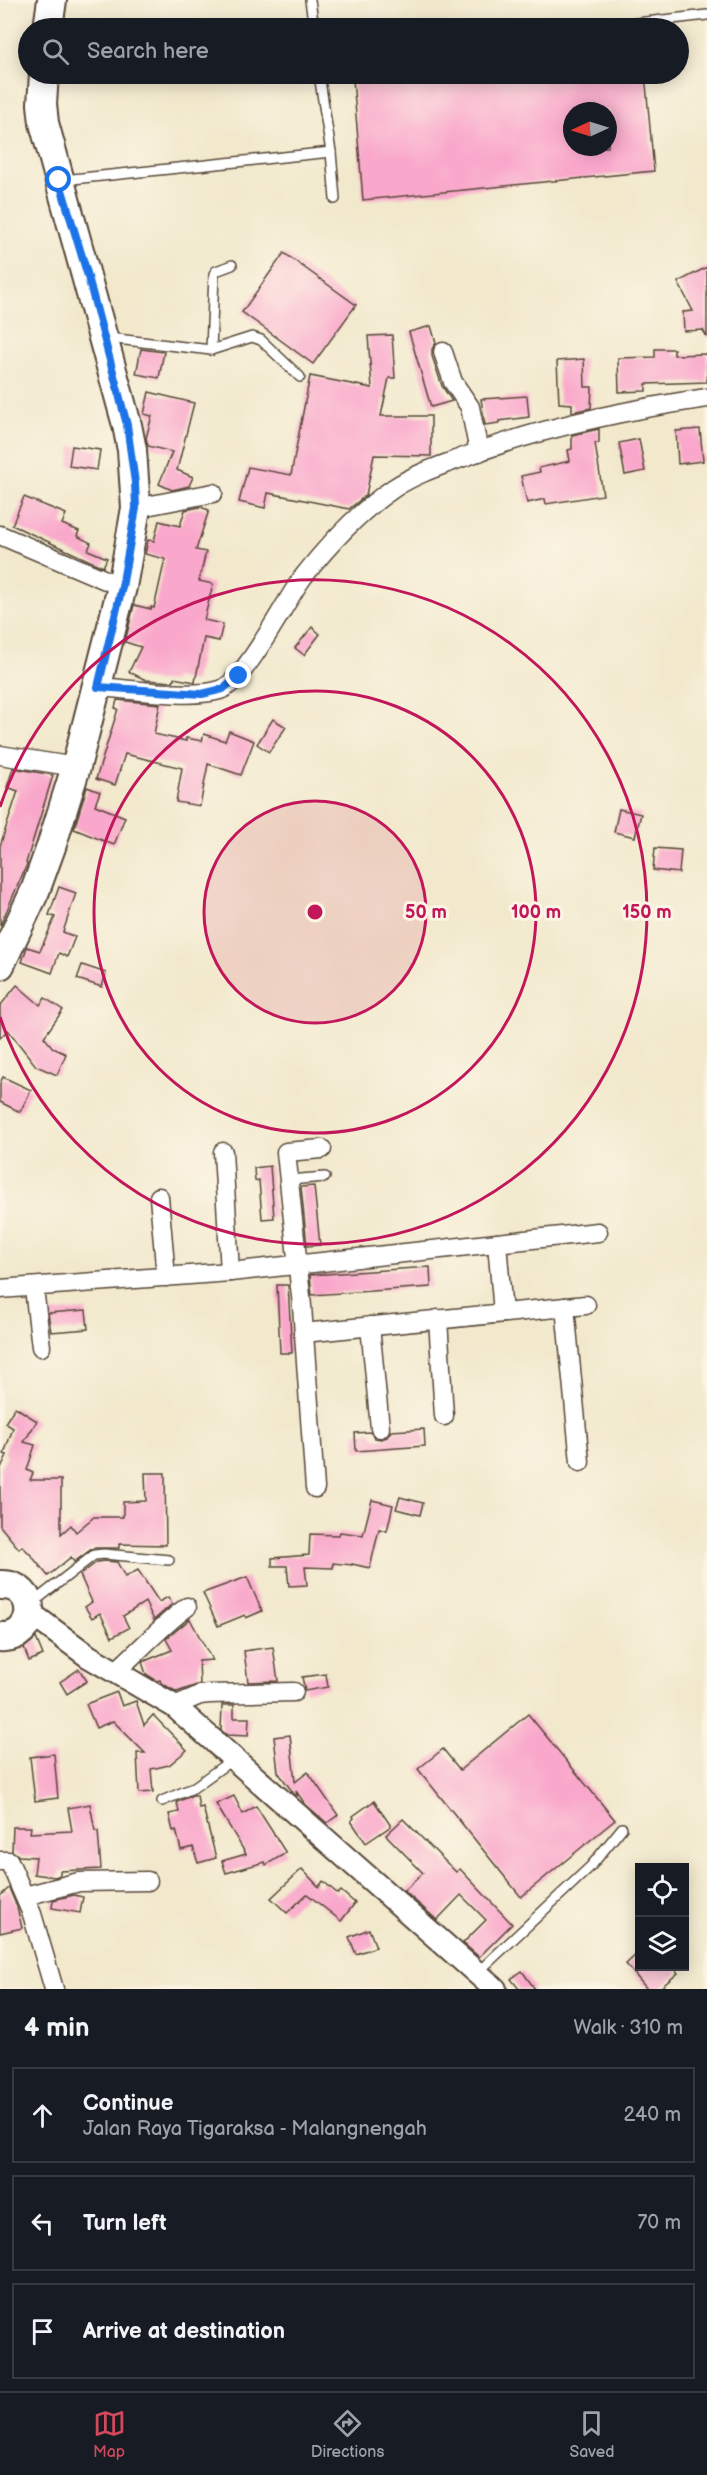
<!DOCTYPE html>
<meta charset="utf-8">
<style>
:root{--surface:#171b24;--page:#242831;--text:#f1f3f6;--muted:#9ea1a6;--line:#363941;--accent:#d1495b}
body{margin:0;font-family:"Balsamiq Sans",sans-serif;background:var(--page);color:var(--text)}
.controls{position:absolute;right:18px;bottom:18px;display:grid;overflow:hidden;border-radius:0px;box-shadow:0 3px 15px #0003}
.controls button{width:54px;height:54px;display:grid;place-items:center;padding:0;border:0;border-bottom:2px solid var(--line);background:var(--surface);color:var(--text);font:30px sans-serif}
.compass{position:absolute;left:563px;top:102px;width:54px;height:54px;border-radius:50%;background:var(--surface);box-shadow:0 3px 15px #0003;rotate:266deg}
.stop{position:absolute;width:18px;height:18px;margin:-14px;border:4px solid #1a73e8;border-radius:50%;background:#fff}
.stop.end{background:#1a73e8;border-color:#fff;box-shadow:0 2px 6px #0008}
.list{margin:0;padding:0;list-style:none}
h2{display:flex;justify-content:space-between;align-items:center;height:78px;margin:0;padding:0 24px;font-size:26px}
h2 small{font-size:20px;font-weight:400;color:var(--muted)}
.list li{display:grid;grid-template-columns:39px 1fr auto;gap:18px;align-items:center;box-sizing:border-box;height:96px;margin:0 12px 12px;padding:0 12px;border:2px solid var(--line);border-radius:0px}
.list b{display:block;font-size:22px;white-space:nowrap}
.list p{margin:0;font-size:20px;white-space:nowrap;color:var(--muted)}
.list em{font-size:20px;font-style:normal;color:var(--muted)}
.icon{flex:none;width:33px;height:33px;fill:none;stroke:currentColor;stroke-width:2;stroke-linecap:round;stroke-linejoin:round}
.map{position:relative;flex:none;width:707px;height:1989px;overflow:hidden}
.search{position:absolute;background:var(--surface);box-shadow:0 3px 15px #0003;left:18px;right:18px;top:18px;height:66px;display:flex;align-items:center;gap:15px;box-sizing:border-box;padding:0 21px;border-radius:33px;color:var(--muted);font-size:22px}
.sheet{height:402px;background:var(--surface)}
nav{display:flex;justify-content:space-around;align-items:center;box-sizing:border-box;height:84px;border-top:2px solid var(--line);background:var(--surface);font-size:16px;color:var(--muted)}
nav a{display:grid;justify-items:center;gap:3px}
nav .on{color:var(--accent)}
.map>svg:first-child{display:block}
.building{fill:#f9a8cb;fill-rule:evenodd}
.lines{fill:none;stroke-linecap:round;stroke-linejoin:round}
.service-casing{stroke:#564738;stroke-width:12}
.minor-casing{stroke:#564738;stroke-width:21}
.tertiary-casing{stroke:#564738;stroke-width:26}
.primary-casing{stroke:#564738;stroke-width:32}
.service{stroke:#fff;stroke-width:9}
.minor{stroke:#fff;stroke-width:18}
.tertiary{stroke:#fff;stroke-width:22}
.primary{stroke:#fff;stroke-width:28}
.route{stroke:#1a73e8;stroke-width:8}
.ring{fill:none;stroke:#c2185b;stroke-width:3}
.centre{fill:#c2185b;stroke:#fcf5e5;stroke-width:3}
.ring-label{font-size:18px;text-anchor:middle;font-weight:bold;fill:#c2185b;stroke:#fcf5e5;stroke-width:6;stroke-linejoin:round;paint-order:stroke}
</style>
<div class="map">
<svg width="707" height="1989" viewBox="0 0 707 1989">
<rect width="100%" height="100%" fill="#fcf5e5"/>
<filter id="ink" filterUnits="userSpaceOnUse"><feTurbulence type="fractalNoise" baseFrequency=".0167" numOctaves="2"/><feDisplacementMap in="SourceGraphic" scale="12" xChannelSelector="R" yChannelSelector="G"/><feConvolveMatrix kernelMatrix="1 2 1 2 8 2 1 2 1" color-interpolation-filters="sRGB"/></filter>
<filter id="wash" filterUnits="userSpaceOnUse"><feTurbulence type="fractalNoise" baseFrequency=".008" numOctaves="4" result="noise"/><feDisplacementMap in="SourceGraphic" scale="24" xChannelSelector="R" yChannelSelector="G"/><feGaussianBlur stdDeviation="1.35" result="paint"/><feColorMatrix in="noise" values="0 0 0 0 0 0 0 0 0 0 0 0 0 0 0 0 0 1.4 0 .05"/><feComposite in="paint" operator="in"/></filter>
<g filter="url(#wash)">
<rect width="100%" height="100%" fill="#f2e9cd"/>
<g id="blocks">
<!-- building -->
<g class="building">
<path d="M400,74H645L654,171L363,200L353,79ZM572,111H608V147H572Z"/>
<path d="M284,253L356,305L313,364L242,312Z"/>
<path d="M707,267V338L703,330L684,331L683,312L693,311L678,282Z"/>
<path d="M431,326L436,343L432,349V356L442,386L452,401L431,407L409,332Z"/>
<path d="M392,335L395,378H389L381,416H431V456L374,455L366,495L349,509L268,493L265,508L239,502L248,467L291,475L310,376L372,388L368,336Z"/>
<path d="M141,349L164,352L159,378L136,374Z"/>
<path d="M655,349H674V355L707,354V382L646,384V391L619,392L618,358L655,357Z"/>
<path d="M584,359L585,387H592L591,408L572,412V404L559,403L557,361Z"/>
<path d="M149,392L194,403L177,470L193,477L189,486L172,490L159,484L172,452L148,446L146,438L152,416L144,414Z"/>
<path d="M527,396L529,417L499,421V423L485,425L481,399Z"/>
<path d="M599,429V443H595L603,495L546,504L545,499L527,503L521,476L540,472L539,468L570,461L568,450L572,449V435Z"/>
<path d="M700,429L703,461L678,464L676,431Z"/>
<path d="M639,439L645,471L625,475L619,443Z"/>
<path d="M72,446L100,450L97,470L69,466Z"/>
<path d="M24,497L66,514L62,524L79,531L77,536L91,543L88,550L107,558L103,567L12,525Z"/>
<path d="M200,507L209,510L196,550L206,552L199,581L213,584L204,620L223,624L219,641L204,638L195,682L174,678L173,682L146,680L129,672L141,647L125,642L134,605L151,609V607L154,608L165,559L145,554L148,540L154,541L159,521L180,526L185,510Z"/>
<path d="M312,627L320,634L304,655L295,648Z"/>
<path d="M117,700L160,704L154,734L186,741V738L202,741L204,734L225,741L229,731L254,741L241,775L208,764L200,806L176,802L182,768L125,754L115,785L96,779L118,709L115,708Z"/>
<path d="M273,719L286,727L269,752L257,744Z"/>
<path d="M13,768L53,775L26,863L27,864L0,926V846L18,791L7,787Z"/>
<path d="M87,787L100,792L95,805L125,817L114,845L74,829Z"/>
<path d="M619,809L641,814L635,837L614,832Z"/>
<path d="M655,848L681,850L679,873L653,870Z"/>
<path d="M59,887L76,893L63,932L75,937L67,957L59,953L52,973L22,962L27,947L40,951L55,917L49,915Z"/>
<path d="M82,965L106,973L102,987L77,979Z"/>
<path d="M17,985L40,1005L45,998L63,1010L44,1037L53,1048L66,1054L57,1075L36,1066L8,1030L0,1038V1006Z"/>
<path d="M3,1077L31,1090L20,1112L0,1102V1083Z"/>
<path d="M270,1166L274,1218L262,1219L259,1180L255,1181L254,1168Z"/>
<path d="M314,1186L320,1245L307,1246L301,1187Z"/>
<path d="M430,1267L431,1287L312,1295L310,1275Z"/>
<path d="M277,1285H288L292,1353H280Z"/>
<path d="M86,1310L88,1329L51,1332L48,1313Z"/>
<path d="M15,1407L37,1421L24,1442L35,1445L27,1470L33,1473L30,1480H61V1534L71,1525L76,1532L94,1517H123V1502L146,1501L145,1473H165L166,1545L119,1544V1548H93L74,1562L71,1557L48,1576L30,1554L22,1546L19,1549L0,1526V1470L7,1455L4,1454L13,1428L5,1423Z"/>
<path d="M424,1429L425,1446L356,1451L355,1433L370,1432L375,1438L381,1439L387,1437L391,1431Z"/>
<path d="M400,1497L423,1503L420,1515L396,1509Z"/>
<path d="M372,1500L393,1505L387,1531L379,1529L370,1568L352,1564V1565L333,1563V1568L305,1567L307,1585L289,1586L287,1566H272V1558L309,1555L310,1534L339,1535L340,1532L363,1535Z"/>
<path d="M104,1561L117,1562L125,1577L138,1570L159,1602L168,1597L172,1604L154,1620L145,1602L123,1616L129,1628L112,1637L100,1613L92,1618L85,1607L92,1602L80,1575L97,1562Z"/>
<path d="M247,1577L262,1611L246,1618L245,1615L218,1626L203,1593Z"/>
<path d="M190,1619L212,1660L199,1661L200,1684L177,1692L161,1683L160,1680L157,1681L146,1674L142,1662L172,1650L166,1639Z"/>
<path d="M36,1638L43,1655L29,1661L24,1648Z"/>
<path d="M273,1647L278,1681L248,1682L244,1651Z"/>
<path d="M79,1669L87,1681L67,1694L60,1682Z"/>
<path d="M326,1674L328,1687L305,1691L302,1677Z"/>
<path d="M117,1692L122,1706L136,1701L144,1725L153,1715L187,1750L169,1765L151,1769L153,1792L139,1793L137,1753H145L113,1721L96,1728L86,1704Z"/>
<path d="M222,1705H234V1718H249L248,1736L227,1735L221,1730Z"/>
<path d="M528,1714L615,1820L521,1897L418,1769L443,1749L460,1770Z"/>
<path d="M290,1735L295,1782L308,1772L338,1815L327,1823L305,1804L296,1791L297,1796L294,1794L278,1772L274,1737Z"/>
<path d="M54,1754L58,1798L35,1801L30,1757Z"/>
<path d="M193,1795H197L199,1808L203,1807L216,1858L198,1863L193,1847L181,1850L176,1830L173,1831L169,1814L179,1812L177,1802Z"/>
<path d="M234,1796L243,1814L256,1806L286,1853L266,1865L265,1862L226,1873L222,1861L246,1854L216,1804Z"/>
<path d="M374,1801L391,1826L366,1843L351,1821L354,1818L353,1816Z"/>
<path d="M90,1804L95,1831H98L101,1869L60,1871V1875L55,1877L34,1874L36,1857L19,1856L12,1851L13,1827H31L30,1833L72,1831L68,1808Z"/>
<path d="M403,1819L456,1872L460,1869L512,1924L479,1957L463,1943L486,1920L461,1895L437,1920L404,1891L423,1873L386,1835Z"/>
<path d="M302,1869L319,1887L323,1881L338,1894L341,1891L355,1903L341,1921L307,1894L287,1913L271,1898Z"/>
<path d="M9,1888L17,1907L22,1928L0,1933V1896Z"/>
<path d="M74,1895L83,1897L80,1913L52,1908L53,1900Z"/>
<path d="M369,1929L376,1947L356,1954L349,1937Z"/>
<path d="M639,1952V1966H673L678,1973L659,1989H647L626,1964Z"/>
<path d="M522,1971L535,1989H519L511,1979Z"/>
</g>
</g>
</g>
<g filter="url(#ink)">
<use href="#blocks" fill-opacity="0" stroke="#564738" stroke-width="1.5"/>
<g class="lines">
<defs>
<g id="service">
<path d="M310,0L314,28"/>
<path d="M593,28L707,15"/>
<path d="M331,152L335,199"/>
<path d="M63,180L331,152L319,74"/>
<path d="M108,338L211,350L252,337L261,340L300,377"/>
<path d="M211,350L214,274L216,271L232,265"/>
<path d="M289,1180L325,1177"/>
<path d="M31,1604L94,1555L104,1554L169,1560"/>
<path d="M162,1801L193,1788L233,1759"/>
<path d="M477,1973L591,1866L622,1828"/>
</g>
<g id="minor">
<path d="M443,352L453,382L470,407L479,452"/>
<path d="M136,508L213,493"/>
<path d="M0,535L122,587"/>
<path d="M98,687C130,689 191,699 220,690C245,682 285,601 303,577C329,544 358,512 394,488C415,474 440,466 464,457C543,427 624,410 707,398"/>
<path d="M0,755L76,767"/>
<path d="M223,1152L230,1272"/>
<path d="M159,1197L166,1277"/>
<path d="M497,1243L503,1313"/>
<path d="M34,1288L41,1347"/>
<path d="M0,1289L230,1272L598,1232"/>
<path d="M565,1307L580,1462"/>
<path d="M438,1319L444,1416"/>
<path d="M370,1326L380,1428"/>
<path d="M303,1333L586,1305"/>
<path d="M315,1488L302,1306L286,1152L322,1149"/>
<path d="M115,1672C140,1650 161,1626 187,1607"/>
<path d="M174,1706L200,1695L209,1694L294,1692"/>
<path d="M0,1861H9L32,1914L54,1989"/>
<path d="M25,1896L79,1882L148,1881"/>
</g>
<path id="tertiary" d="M30,1613L88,1656L174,1706L495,1989"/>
<g id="primary">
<path d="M48,28L52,0"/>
<path d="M0,965L35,891L51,847L76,767L122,587L136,508L132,450L127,425L44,123L42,104L44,74"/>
<path d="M0,1585C40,1583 38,1640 0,1637"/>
</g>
</defs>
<!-- service casing -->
<use href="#service" class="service-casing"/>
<!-- minor casing -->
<use href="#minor" class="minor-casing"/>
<!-- tertiary casing -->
<use href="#tertiary" class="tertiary-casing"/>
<!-- primary casing -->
<use href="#primary" class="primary-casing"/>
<!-- service -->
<use href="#service" class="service"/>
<!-- minor -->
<use href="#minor" class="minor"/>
<!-- tertiary -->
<use href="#tertiary" class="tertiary"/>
<!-- primary -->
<use href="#primary" class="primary"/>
</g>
</g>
<g class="lines" filter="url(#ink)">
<!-- route -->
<path class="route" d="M59,180L87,273L127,425L135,483L136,508L122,587L98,687L202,694L223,689L239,676"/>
</g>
<!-- distance rings -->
<circle cx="315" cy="912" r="111" fill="#c2185b" fill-opacity=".12"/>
<g class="ring">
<circle cx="315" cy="912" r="111"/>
<circle cx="315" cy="912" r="221"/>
<path d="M0 807A332 332 0 1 1 0 1017"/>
</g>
<circle cx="315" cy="912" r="9" class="centre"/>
<g class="ring-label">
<text x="426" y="918">50 m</text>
<text x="536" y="918">100 m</text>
<text x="647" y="918">150 m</text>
</g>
</svg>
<div class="controls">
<button><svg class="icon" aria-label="locate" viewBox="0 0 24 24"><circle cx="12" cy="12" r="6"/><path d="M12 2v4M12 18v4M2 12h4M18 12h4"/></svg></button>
<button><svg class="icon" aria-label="layers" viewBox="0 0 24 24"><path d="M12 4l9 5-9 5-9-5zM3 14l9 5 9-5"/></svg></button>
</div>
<svg class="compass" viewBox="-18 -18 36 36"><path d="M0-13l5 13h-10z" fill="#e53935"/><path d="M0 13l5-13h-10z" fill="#9ea1a6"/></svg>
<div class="stop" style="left:59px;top:180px"></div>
<div class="stop end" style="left:239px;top:676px"></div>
<div class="search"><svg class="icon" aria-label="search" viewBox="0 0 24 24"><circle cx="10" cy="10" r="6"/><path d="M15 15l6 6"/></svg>Search here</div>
</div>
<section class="sheet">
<h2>4 min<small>Walk · 310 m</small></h2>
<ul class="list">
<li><svg class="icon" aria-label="ahead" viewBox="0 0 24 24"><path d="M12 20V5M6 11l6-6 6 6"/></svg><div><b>Continue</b><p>Jalan Raya Tigaraksa - Malangnengah</p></div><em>240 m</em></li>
<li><svg class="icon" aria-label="left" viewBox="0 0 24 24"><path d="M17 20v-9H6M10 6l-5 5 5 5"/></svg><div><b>Turn left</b></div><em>70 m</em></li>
<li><svg class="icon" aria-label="arrive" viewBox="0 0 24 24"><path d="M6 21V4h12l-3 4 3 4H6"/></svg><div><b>Arrive at destination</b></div></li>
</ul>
</section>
<nav>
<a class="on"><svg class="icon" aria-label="map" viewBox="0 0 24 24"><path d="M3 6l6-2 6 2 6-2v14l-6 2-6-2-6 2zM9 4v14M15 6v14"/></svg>Map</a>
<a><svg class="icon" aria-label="directions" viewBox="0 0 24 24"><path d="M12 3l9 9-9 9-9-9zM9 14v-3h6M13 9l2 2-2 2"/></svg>Directions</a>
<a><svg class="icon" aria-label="saved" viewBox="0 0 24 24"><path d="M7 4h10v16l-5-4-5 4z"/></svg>Saved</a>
</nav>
